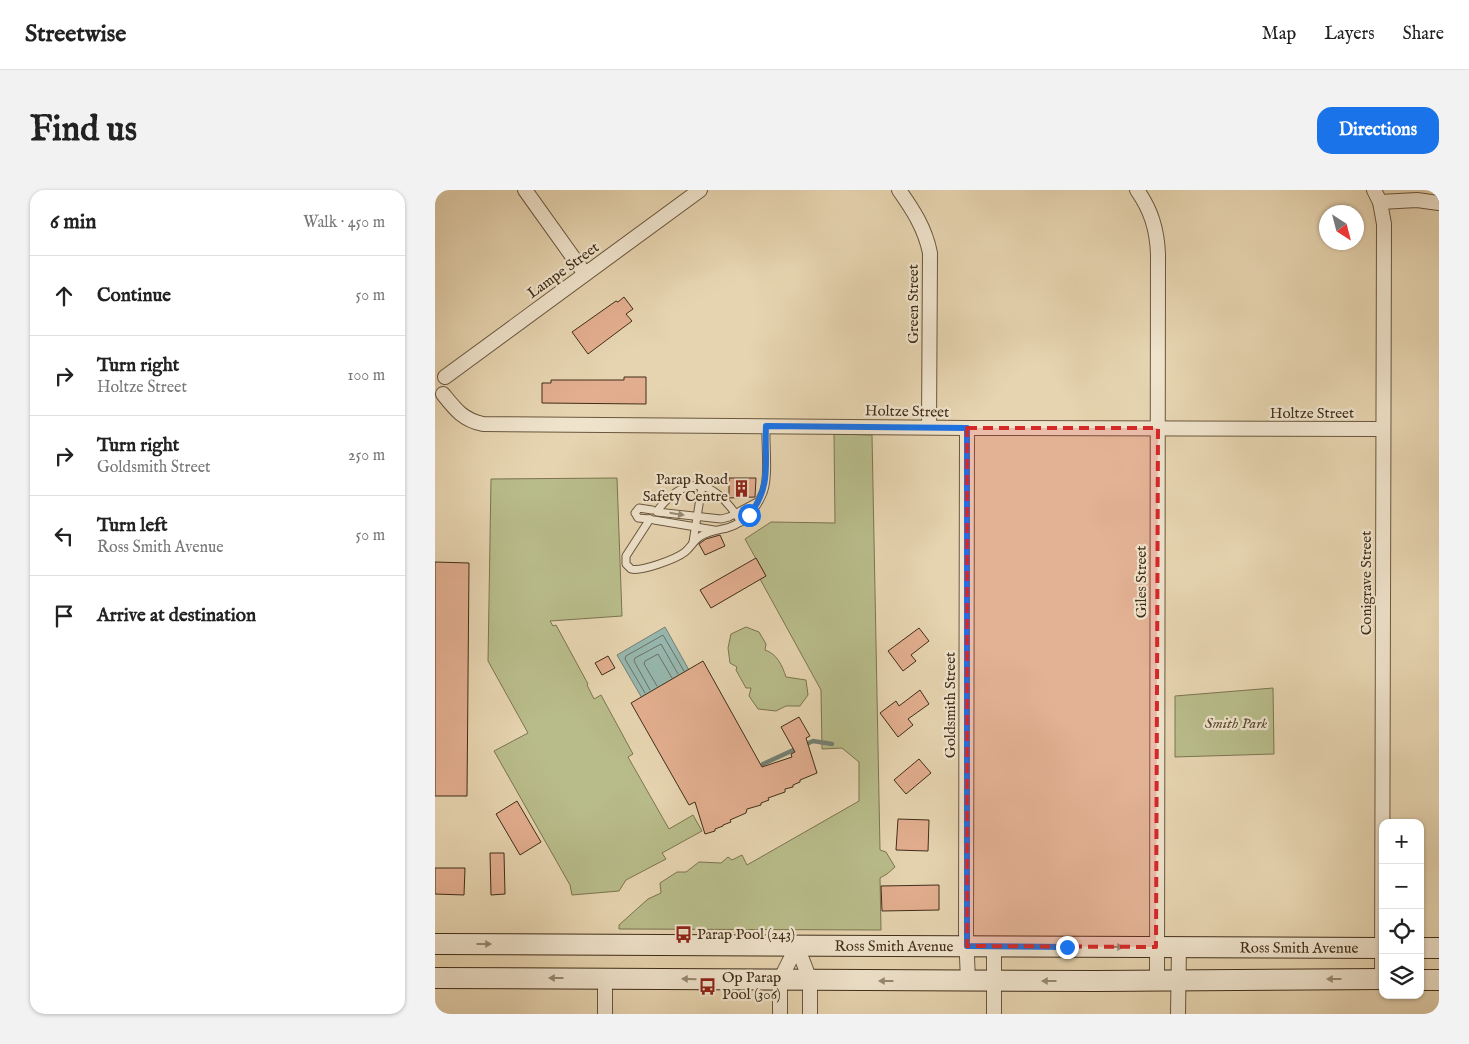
<!DOCTYPE html>
<meta charset="utf-8">
<style>
:root{--surface:#fff;--page:#f2f2f2;--text:#222;--muted:#767676;--line:#e0e0e0;--accent:#1a73e8}
body{margin:0;font-family:"IM FELL English",serif;background:var(--page);color:var(--text)}
.controls{position:absolute;right:15px;bottom:15px;display:grid;overflow:hidden;border-radius:10px;box-shadow:0 1px 4px #0004}
.controls button{width:45px;height:45px;display:grid;place-items:center;padding:0;border:0;border-bottom:1px solid var(--line);background:var(--surface);color:var(--text);font:25px sans-serif}
.compass{position:absolute;left:884px;top:15px;width:45px;height:45px;border-radius:50%;background:var(--surface);box-shadow:0 1px 4px #0004;rotate:144deg}
.stop{position:absolute;width:15px;height:15px;margin:-11px;border:4px solid #1a73e8;border-radius:50%;background:#fff}
.stop.end{background:#1a73e8;border-color:#fff;box-shadow:0 1px 5px #0008}
.list{margin:0;padding:0;list-style:none}
h2{display:flex;justify-content:space-between;align-items:center;height:65px;margin:0;padding:0 20px;font-size:21px}
h2 small{font-size:16px;font-weight:400;color:var(--muted)}
.list li{display:grid;grid-template-columns:32px 1fr auto;gap:15px;align-items:center;box-sizing:border-box;height:80px;padding:0 20px;border-top:1px solid var(--line)}
.list b{display:block;font-size:19px;white-space:nowrap}
.list p{margin:0;font-size:16px;white-space:nowrap;color:var(--muted)}
.list em{font-size:16px;font-style:normal;color:var(--muted)}
.icon{flex:none;width:28px;height:28px;fill:none;stroke:currentColor;stroke-width:2;stroke-linecap:round;stroke-linejoin:round}
.map{position:relative;flex:none;width:1004px;height:824px;overflow:hidden;border-radius:15px}
header{display:flex;align-items:center;gap:30px;box-sizing:border-box;height:70px;padding:0 25px;background:var(--surface);border-bottom:1px solid var(--line)}
header strong{font-size:24px}
nav{display:flex;gap:28px;margin-inline-start:auto;font-size:18px}
.intro{display:flex;align-items:center;justify-content:space-between;box-sizing:border-box;height:120px;padding:0 30px}
h1{margin:0;font-size:35px}
.button{padding:12px 22px;border-radius:15px;background:var(--accent);color:#fff;font-size:18px;font-weight:700}
main{display:flex;gap:30px;padding:0 30px}
aside{flex:1;background:var(--surface);border-radius:15px;box-shadow:0 1px 4px #0004}
.map>svg:first-child{display:block}
.green{fill:#b8bc8a;stroke:#7c7451}
.water{fill:#97b8b0;stroke:#758073}
.lines{fill:none;stroke-linecap:round;stroke-linejoin:round}
.shore{stroke:#6c7264;stroke-width:1}
.stream{stroke:#758073;stroke-width:4.5}
.building{fill:#e2ae8f;stroke:#412d18}
.lane-casing{stroke:#6a573e;stroke-width:9}
.street-casing{stroke:#6a573e;stroke-width:16}
.secondary-casing{stroke:#412d18;stroke-width:22}
.lane{stroke:#efe3cc;stroke-width:7}
.street{stroke:#efe3cc;stroke-width:14}
.secondary{stroke:#efe3cc;stroke-width:20}
.oneway{fill:#988872}
.route{stroke:#1a73e8;stroke-width:6}
.marked{fill:#d62828;fill-opacity:0.2;stroke:#d62828;stroke-width:4;stroke-dasharray:10 6;stroke-linejoin:round}
.labels{text-anchor:middle;stroke-width:4.5;stroke-linejoin:round;paint-order:stroke}
.street-label{font-size:15px;fill:#412d18;stroke:#efe3cc}
.poi-label{font-size:15px;fill:#412d18;stroke:#efe3cc;text-anchor:start}
.park-label{font-size:15px;font-style:italic;fill:#594a2f;stroke:#efe3cc}
</style>
<header>
<strong>Streetwise</strong>
<nav><a>Map</a><a>Layers</a><a>Share</a></nav>
</header>
<div class="intro"><h1>Find us</h1><a class="button">Directions</a></div>
<main>
<aside>
<h2>6 min<small>Walk · 450 m</small></h2>
<ul class="list">
<li><svg class="icon" aria-label="ahead" viewBox="0 0 24 24"><path d="M12 20V5M6 11l6-6 6 6"/></svg><div><b>Continue</b></div><em>50 m</em></li>
<li><svg class="icon" aria-label="right" viewBox="0 0 24 24"><path d="M7 20v-9h11M14 6l5 5-5 5"/></svg><div><b>Turn right</b><p>Holtze Street</p></div><em>100 m</em></li>
<li><svg class="icon" aria-label="right" viewBox="0 0 24 24"><path d="M7 20v-9h11M14 6l5 5-5 5"/></svg><div><b>Turn right</b><p>Goldsmith Street</p></div><em>250 m</em></li>
<li><svg class="icon" aria-label="left" viewBox="0 0 24 24"><path d="M17 20v-9H6M10 6l-5 5 5 5"/></svg><div><b>Turn left</b><p>Ross Smith Avenue</p></div><em>50 m</em></li>
<li><svg class="icon" aria-label="arrive" viewBox="0 0 24 24"><path d="M6 21V4h12l-3 4 3 4H6"/></svg><div><b>Arrive at destination</b></div></li>
</ul>
</aside>
<div class="map">
<svg width="1004" height="824" viewBox="0 0 1004 824">
<rect width="100%" height="100%" fill="#e6d4b0"/>
<filter id="stains"><feTurbulence type="fractalNoise" baseFrequency=".004" numOctaves="4"/><feColorMatrix values="0 0 0 0 .2 0 0 0 0 .09 0 0 0 0 .02 0 0 0 .5 -.17"/></filter>
<radialGradient id="worn" r=".72"><stop offset=".6" stop-color="#630" stop-opacity="0"/><stop offset="1" stop-color="#630" stop-opacity=".3"/></radialGradient>
<!-- green -->
<g class="green">
<path d="M399,244L437,245L445,660L451,662L460,677L452,684L445,688L446,740L184,739V735L213,709L226,703L225,693L242,682H251L264,672L286,673L293,667L297,670L307,665L312,675L424,611V572L407,558L387,559L386,500L325,389L330,385L310,349L336,332L400,333Z"/>
<path d="M182,288L187,426L115,431L118,436L121,435L153,494L152,495L159,509L166,505L198,564L193,567L234,639L258,625L267,641L227,663L231,669L191,690L184,701L137,705L135,695L59,561L93,543L53,471L56,289Z"/>
<path d="M311,437L324,442L331,454L330,460C342,464 347,475 351,487L371,490L373,505L365,516H351L341,521L323,519L314,506L316,498H311L301,480L302,477L295,473L293,458L296,444Z"/>
<path d="M838,498L839,564L740,567V506Z"/>
</g>
<!-- water -->
<path class="water" d="M230,437L284,534L237,560L182,465Z"/>
<g class="lines">
<!-- shore -->
<g class="shore">
<path d="M222,496L209,474L210,471L223,464L237,488"/>
<path d="M215,500L199,471L200,468L226,454L243,484"/>
<path d="M210,503L190,469L191,466L228,445L249,481"/>
</g>
<!-- stream -->
<path class="stream" d="M328,574L378,551L397,554"/>
</g>
<!-- building -->
<g class="building">
<path d="M189,107L198,119L191,124L197,131L153,164L137,142L181,111L183,112Z"/>
<path d="M189,187H211V214L107,213V193H116V190H189Z"/>
<path d="M294,288H321L320,307L294,308Z"/>
<path d="M285,345L290,356L270,365L264,354L271,349Z"/>
<path d="M321,368L331,386L276,418L265,400Z"/>
<path d="M0,372L34,373L32,606H0Z"/>
<path d="M484,438L494,451L476,465L481,471L468,481L453,461Z"/>
<path d="M173,466L180,478L167,485L160,473Z"/>
<path d="M268,471L327,577L357,567L356,564L360,562L346,537L364,527L375,546L371,548L382,583L365,590V592L358,595V597L350,599V602L333,608L334,610L326,613V615L312,619L311,623L295,630L296,632L288,635V636L280,639V641L270,644L260,612L254,615L196,513Z"/>
<path d="M485,500L494,514L473,529L478,535L463,547L445,523L461,511L464,516Z"/>
<path d="M484,569L496,583L471,604L459,590Z"/>
<path d="M82,611L106,652L85,665L61,624Z"/>
<path d="M463,629L494,630L493,661L461,660Z"/>
<path d="M55,663H69L70,704L56,705Z"/>
<path d="M0,678H30L29,705L0,704Z"/>
<path d="M504,695V720L447,721L446,696Z"/>
</g>
<g class="lines">
<defs>
<g id="lane">
<path d="M222,321C254,280 281,292 306,332"/>
<path d="M222,322L286,329L294,327L324,311"/>
<path d="M215,329L191,366V374L196,379C206,382 241,369 250,362C256,357 259,350 266,346C274,341 283,340 292,338C309,333 320,321 327,305C335,290 330,254 331,236"/>
<path d="M215,329L203,328L200,323L204,318L217,320"/>
<path d="M219,330L279,340"/>
<path d="M258,352L267,296"/>
</g>
<g id="street">
<path d="M90,0L150,84"/>
<path d="M464,0C478,20 490,38 495,63L494,237"/>
<path d="M702,0C716,20 722,39 723,64L722,790"/>
<path d="M939,0L945,12L949,34L947,789"/>
<path d="M945,12L982,10L1004,13"/>
<path d="M10,187L265,0"/>
<path d="M8,204C20,219 28,230 48,234L532,238L947,239"/>
<path d="M532,238L531,743L533,791"/>
<path d="M362,756L375,790V824"/>
<path d="M170,824V788"/>
<path d="M345,824V790L362,756"/>
<path d="M559,824V756"/>
<path d="M743,824L744,757"/>
</g>
<g id="secondary">
<path id="s1" d="M0,754L948,758"/>
<path d="M985,758H1004"/>
<path d="M0,788L662,791L948,789"/>
<path d="M985,790H1004"/>
</g>
</defs>
<!-- lane casing -->
<use href="#lane" class="lane-casing"/>
<!-- street casing -->
<use href="#street" class="street-casing"/>
<!-- secondary casing -->
<use href="#secondary" class="secondary-casing"/>
<!-- lane -->
<use href="#lane" class="lane"/>
<!-- street -->
<use href="#street" class="street"/>
<!-- secondary -->
<use href="#secondary" class="secondary"/>
</g>
<!-- one-way arrows -->
<defs><path id="oneway-solid" d="M-6-.8H1V-3.2L6.5 0L1 3.2V.8H-6Z" transform="scale(1.25)"/></defs>
<g class="oneway">
<use href="#oneway-solid" transform="translate(242 324) rotate(9)"/>
<use href="#oneway-solid" transform="translate(49 754)"/>
<use href="#oneway-solid" transform="translate(681 757)"/>
<use href="#oneway-solid" transform="translate(121 788) rotate(180)"/>
<use href="#oneway-solid" transform="translate(254 789) rotate(-179)"/>
<use href="#oneway-solid" transform="translate(899 789) rotate(180)"/>
<use href="#oneway-solid" transform="translate(451 791) rotate(-180)"/>
<use href="#oneway-solid" transform="translate(614 791) rotate(-180)"/>
</g>
<g class="lines">
<!-- route -->
<path class="route" d="M314,325C338,296 329,270 331,236L532,238V756L632,757"/>
</g>
<!-- marked area -->
<path class="marked" d="M532,238H723L721,757L532,756Z"/>
<!-- icons -->
<defs>
<symbol id="building-bare" viewBox="-9 -9 18 18"><path d="M-4-6H4V6H1V3H-1V6H-4ZM-2.5-4.3h1.7v1.8h-1.7ZM.8-4.3h1.7v1.8H.8ZM-2.5-1h1.7V.8h-1.7ZM.8-1h1.7V.8H.8Z" fill="#8f2418" stroke="#efe3cc" stroke-width="2.5" paint-order="stroke"/></symbol>
<symbol id="bus-bare" viewBox="-9 -9 18 18"><path d="M-5-6H5V4H4V6H2V4H-2V6H-4V4H-5ZM-3.5-4V0h7V-4ZM-3.5 1.2v1.5H-2V1.2ZM2 1.2v1.5H3.5V1.2Z" fill="#8f2418" stroke="#efe3cc" stroke-width="2.5" paint-order="stroke"/></symbol>
</defs>
<g fill-rule="evenodd">
<use href="#building-bare" x="294" y="286" width="25" height="25"/>
<use href="#bus-bare" x="236" y="732" width="25" height="25"/>
<use href="#bus-bare" x="260" y="784" width="25" height="25"/>
</g>
<g class="labels">
<!-- street labels -->
<g class="street-label">
<text transform="translate(128 80) rotate(-36)" y="5">Lampe Street</text>
<text transform="translate(478 114) rotate(-90)" y="5">Green Street</text>
<text transform="translate(472 221) rotate(1)" y="5">Holtze Street</text>
<text x="877" y="228">Holtze Street</text>
<text transform="translate(706 392) rotate(-90)" y="5">Giles Street</text>
<text transform="translate(931 393) rotate(-90)" y="5">Conigrave Street</text>
<text transform="translate(515 515) rotate(-90)" y="5">Goldsmith Street</text>
<text dy="5" stroke="none"><textPath href="#s1" startOffset="459">Ross Smith Avenue</textPath></text>
<text dy="5" stroke="none"><textPath href="#s1" startOffset="864">Ross Smith Avenue</textPath></text>
</g>
<!-- poi labels -->
<g class="poi-label">
<text x="293" y="294" text-anchor="end">Parap Road<tspan x="293" dy="17">Safety Centre</tspan></text>
<text x="262" y="749">Parap Pool (243)</text>
<text x="287" y="792">Op Parap<tspan x="287" dy="17">Pool (306)</tspan></text>
</g>
<!-- park labels -->
<g class="park-label">
<text x="801" y="538">Smith Park</text>
</g>
</g>
<rect width="100%" height="100%" filter="url(#stains)"/>
<rect width="100%" height="100%" fill="url(#worn)"/>
</svg>
<div class="controls">
<button>+</button>
<button>−</button>
<button><svg class="icon" aria-label="locate" viewBox="0 0 24 24"><circle cx="12" cy="12" r="6"/><path d="M12 2v4M12 18v4M2 12h4M18 12h4"/></svg></button>
<button><svg class="icon" aria-label="layers" viewBox="0 0 24 24"><path d="M12 4l9 5-9 5-9-5zM3 14l9 5 9-5"/></svg></button>
</div>
<svg class="compass" viewBox="-18 -18 36 36"><path d="M0-13l5 13h-10z" fill="#e53935"/><path d="M0 13l5-13h-10z" fill="#767676"/></svg>
<div class="stop" style="left:314px;top:325px"></div>
<div class="stop end" style="left:632px;top:757px"></div>
</div>
</main>
